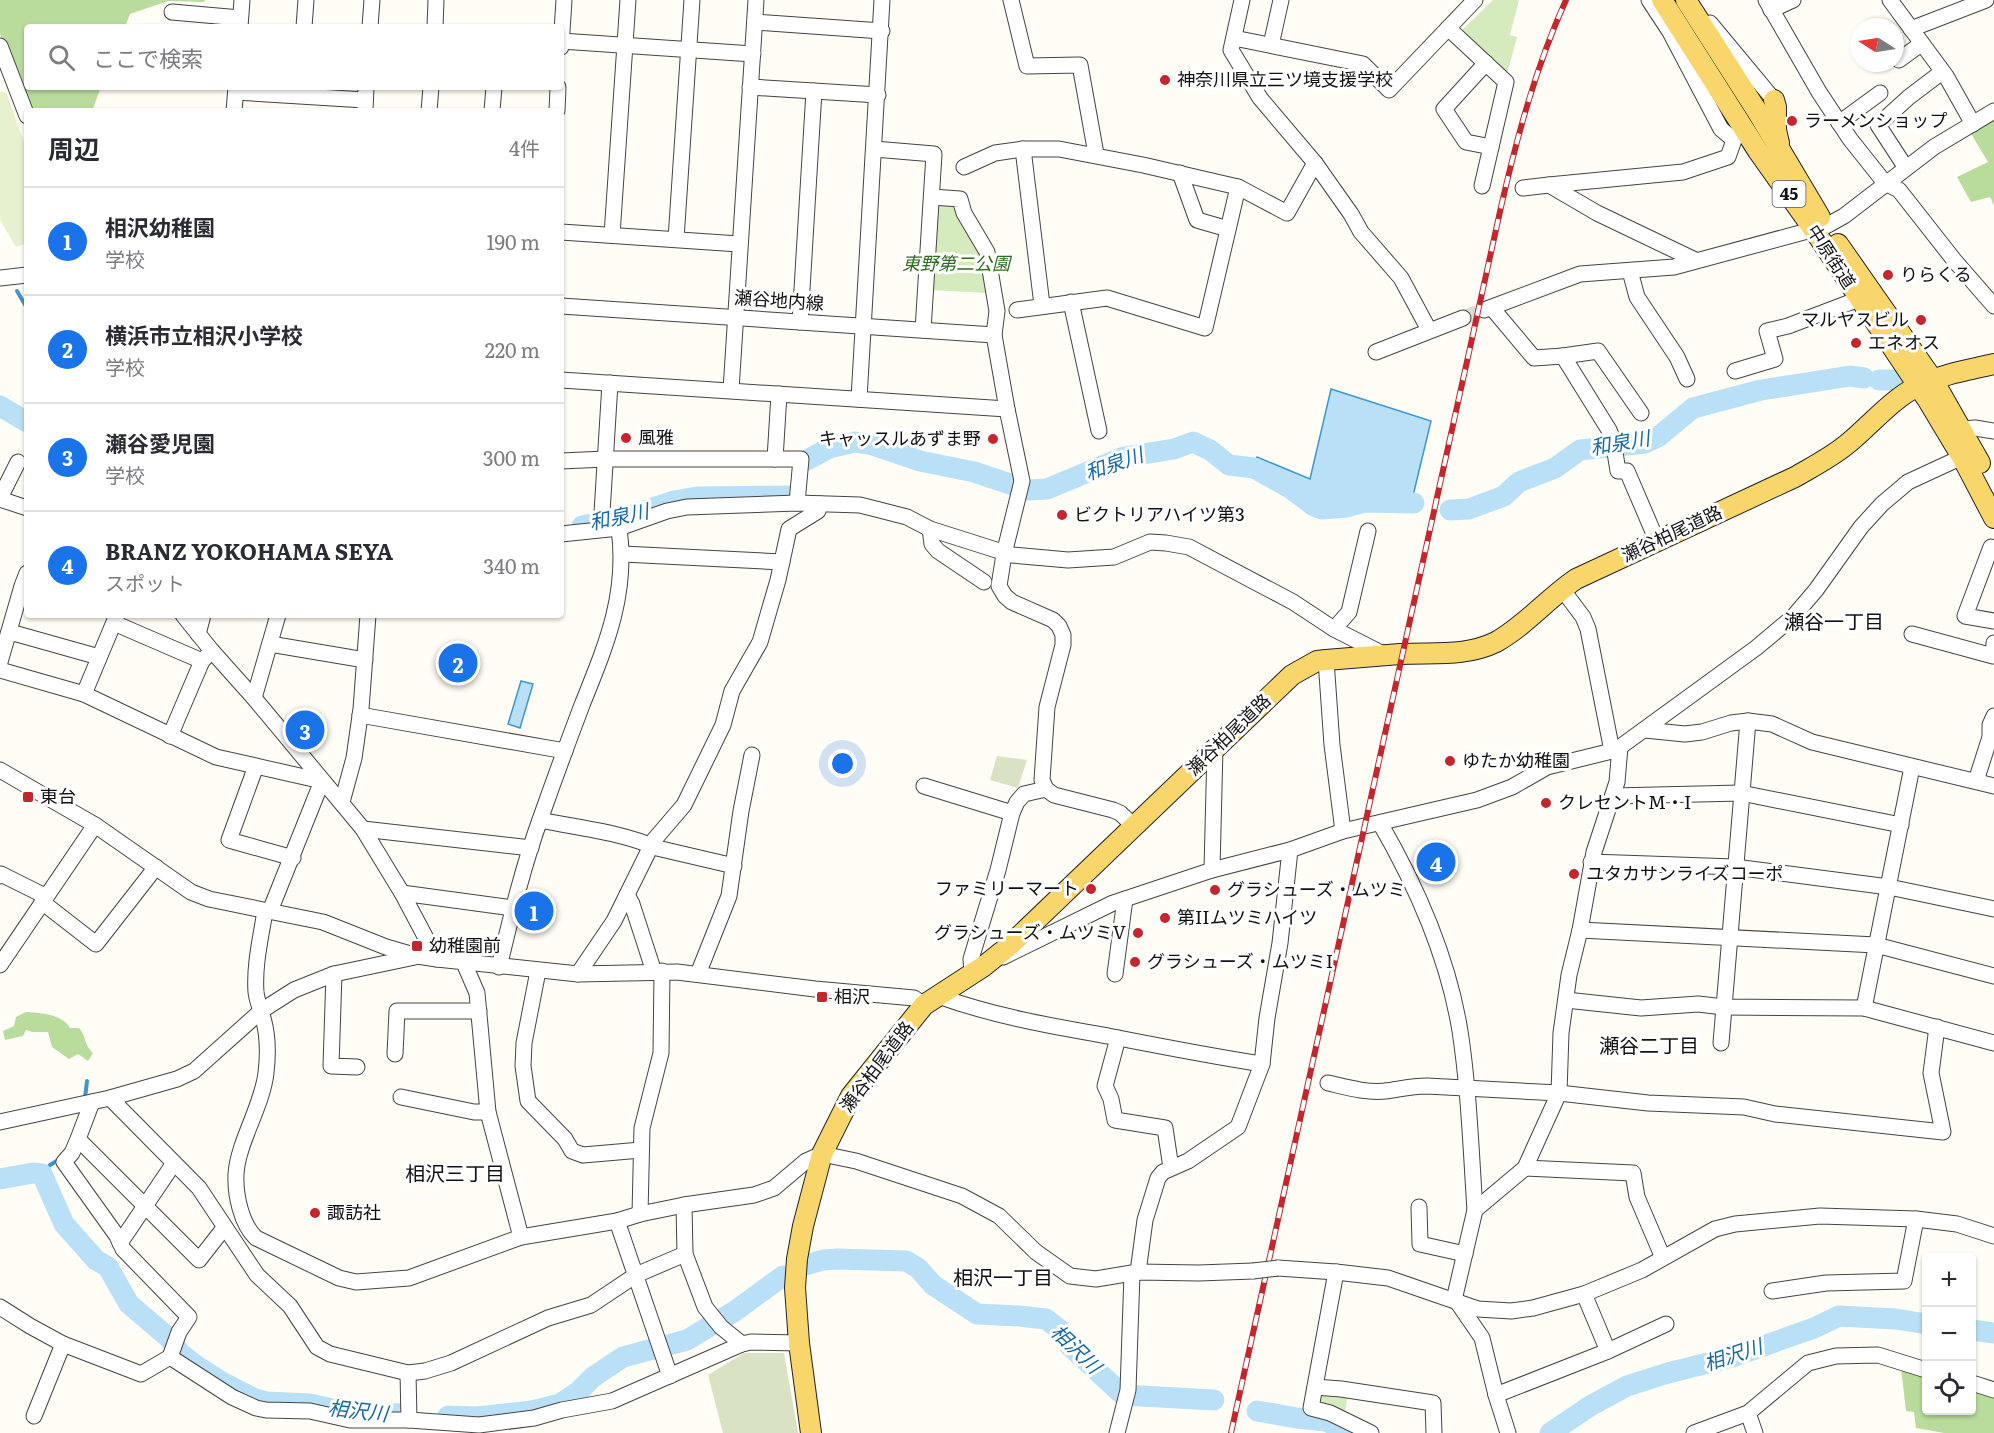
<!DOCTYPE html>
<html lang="ja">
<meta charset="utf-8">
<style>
:root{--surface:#fff;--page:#f2f2f3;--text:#2b2b33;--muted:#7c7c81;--line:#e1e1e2;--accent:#1a73e8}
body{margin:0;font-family:Literata,"Noto Sans JP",serif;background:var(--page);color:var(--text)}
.controls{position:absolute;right:18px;bottom:18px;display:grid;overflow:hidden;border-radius:6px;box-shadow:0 2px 4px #0004}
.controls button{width:54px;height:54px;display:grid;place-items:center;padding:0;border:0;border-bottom:2px solid var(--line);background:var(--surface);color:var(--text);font:30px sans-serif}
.compass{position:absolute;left:1850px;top:18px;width:54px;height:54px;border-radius:50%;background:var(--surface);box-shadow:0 2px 4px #0004;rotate:282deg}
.you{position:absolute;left:843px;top:764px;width:21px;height:21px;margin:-15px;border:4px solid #fff;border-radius:50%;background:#1a73e8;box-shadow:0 0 0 9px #1a73e833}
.badge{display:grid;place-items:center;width:39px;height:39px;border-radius:50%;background:var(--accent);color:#fff;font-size:20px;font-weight:700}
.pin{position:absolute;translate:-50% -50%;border:3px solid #fff;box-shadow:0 2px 6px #0006}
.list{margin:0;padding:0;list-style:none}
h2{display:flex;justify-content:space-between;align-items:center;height:78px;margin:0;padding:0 24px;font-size:26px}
h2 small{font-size:20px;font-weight:400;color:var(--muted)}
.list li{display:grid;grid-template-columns:39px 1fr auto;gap:18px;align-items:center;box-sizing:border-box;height:108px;padding:0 24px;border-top:2px solid var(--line)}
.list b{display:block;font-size:22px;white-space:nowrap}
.list p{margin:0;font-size:20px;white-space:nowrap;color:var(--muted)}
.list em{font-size:20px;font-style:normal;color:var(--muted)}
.icon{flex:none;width:33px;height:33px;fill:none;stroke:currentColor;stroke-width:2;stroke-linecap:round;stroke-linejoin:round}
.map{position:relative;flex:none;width:1994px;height:1433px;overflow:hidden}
.search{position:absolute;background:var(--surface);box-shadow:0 2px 4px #0004;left:24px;top:24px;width:540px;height:66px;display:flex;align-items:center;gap:15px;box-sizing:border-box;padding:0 21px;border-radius:6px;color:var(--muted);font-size:22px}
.panel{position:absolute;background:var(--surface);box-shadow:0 2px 4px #0004;left:24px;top:108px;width:540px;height:510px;border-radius:6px}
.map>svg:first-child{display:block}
.green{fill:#d5ebbd}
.forest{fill:#b9dc9c}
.cemetery{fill:#d9e3c4}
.pitch{fill:#e6f2cf}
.water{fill:#b9e0f7;stroke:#3f96cf;stroke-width:1.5}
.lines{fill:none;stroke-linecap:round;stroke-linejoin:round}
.stream{stroke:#3f96cf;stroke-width:4}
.river{stroke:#b9e0f7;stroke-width:21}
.minor-tunnel{stroke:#dbdad3;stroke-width:15;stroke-dasharray:15 8;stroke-linecap:butt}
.minor-casing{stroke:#444;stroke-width:17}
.major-casing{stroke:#222;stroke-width:22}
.minor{stroke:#fff;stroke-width:15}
.major{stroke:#f9d66b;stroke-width:20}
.rail-casing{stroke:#c4262e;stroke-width:6}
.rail{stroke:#fff;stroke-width:4;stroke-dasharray:11;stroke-linecap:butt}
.minor-bridge-casing{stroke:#444;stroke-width:17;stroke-linecap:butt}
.minor-bridge{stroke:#fff;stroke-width:15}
.poi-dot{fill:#c4262e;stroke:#fff;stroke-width:2}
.labels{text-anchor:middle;stroke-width:6;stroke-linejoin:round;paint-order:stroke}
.shield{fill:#fff;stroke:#585858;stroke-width:1.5}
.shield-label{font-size:16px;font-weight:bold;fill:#111}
.poi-label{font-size:18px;fill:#111;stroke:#fff;text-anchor:start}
.street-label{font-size:18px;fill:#111;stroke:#fff}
.park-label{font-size:18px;font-style:italic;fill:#2f6b1f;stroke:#fff}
.water-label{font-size:20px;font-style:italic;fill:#1768a6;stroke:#fff}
.neighbourhood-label{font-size:20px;fill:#111;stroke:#fff}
</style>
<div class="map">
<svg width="1994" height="1433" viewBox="0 0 1994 1433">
<rect width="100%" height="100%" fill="#fffdf5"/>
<!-- green -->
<g class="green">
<path d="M1493,0H1519L1510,35L1517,37L1506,78L1463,35V29Z"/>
<path d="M934,204H956L981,252L988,293L929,290Z"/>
<path d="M1316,1390L1348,1393L1344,1418L1314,1407Z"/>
</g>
<!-- forest -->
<g class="forest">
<path d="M0,0H205L204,2L168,1L130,14L125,27H27V87H101L92,111H32L7,55L0,34Z"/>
<path d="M1994,119V206L1990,197L1971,202L1957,177L1988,162L1970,132Z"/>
<path d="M26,1012C41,1013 62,1014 70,1028H79C87,1037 83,1043 93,1053L88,1061L78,1054L69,1059L52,1047L48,1032H32L26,1030L23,1036L5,1040L3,1031L14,1026L16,1017Z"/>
<path d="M1901,1368L1926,1378V1410H1972V1391L1994,1398V1433H1944L1916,1428L1914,1412L1906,1411Z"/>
</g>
<!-- cemetery -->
<g class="cemetery">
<path d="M997,756L1027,760L1018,788L990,780Z"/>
<path d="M744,1353H784L798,1433H723L708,1375Z"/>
</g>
<!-- pitch -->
<path class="pitch" d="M0,92H6L27,151V243L16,247L0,220Z"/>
<!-- water -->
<g class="water">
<path d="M1331,389L1431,421L1412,500L1333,506L1315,505L1290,488L1254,468L1257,457L1310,479Z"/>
<path d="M521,681L533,684L520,728L508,724Z"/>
</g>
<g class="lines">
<!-- stream -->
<g class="stream">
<path d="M17,291L27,308"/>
<path d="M85,1098L87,1081"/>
<path d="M42,1174L50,1165L60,1159"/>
</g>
<!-- river -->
<g class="river">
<path d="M1879,380H1896"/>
<path d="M0,406L27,422"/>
<path d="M807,460L829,448L855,442L873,445L920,461L974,472L1028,490L1047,489L1124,457L1174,449L1193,442L1210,450L1229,465L1254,468L1290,488L1314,506L1322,509L1347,507L1365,502L1414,503"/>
<path d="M1450,510L1469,509L1504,496L1519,482L1555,468L1580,450L1645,443L1658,437L1693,408L1761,390L1850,376L1864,378"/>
<path d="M582,526L623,518L674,501L697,497L790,496"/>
<path d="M0,1179L33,1173L42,1174L64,1224L96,1260L108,1267L129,1304L169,1338L180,1353L197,1366L222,1382L255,1399L266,1402L310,1404L349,1413L405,1414"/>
<path d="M806,1265L823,1260L838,1259L906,1261L918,1268L933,1285L977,1314L1019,1316L1046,1319L1060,1330L1070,1346L1123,1395L1214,1400"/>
<path d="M1972,1330L1994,1333"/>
<path d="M1257,1411L1297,1418L1326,1421L1351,1433"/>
<path d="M448,1416L477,1417L532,1411L560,1404L578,1392L593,1377L623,1357L687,1340L735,1311L783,1276"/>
<path d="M1550,1433L1590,1406L1627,1386L1668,1373L1732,1357L1814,1328L1839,1316L1896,1319L1926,1324"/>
</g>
<!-- minor-tunnel -->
<path class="minor-tunnel" d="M1463,318L1484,310"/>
<defs>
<g id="minor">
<path d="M1011,0L1027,66L1080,65L1096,154"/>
<path d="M1242,0L1231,50L1260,98L1315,163L1351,214L1361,232L1401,278L1429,330"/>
<path d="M1649,0L1670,32L1721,129L1734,140L1728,157L1683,172L1549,185L1597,213L1695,260"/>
<path d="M1766,0L1819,92L1850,139L1885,183L1899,190L1954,260L1994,306"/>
<path d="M1890,0L1946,76L1973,124"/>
<path d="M1771,10L1793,0"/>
<path d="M172,12L240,18"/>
<path d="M755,22L882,31"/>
<path d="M1710,23L1774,100"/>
<path d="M240,27L242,0"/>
<path d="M304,27L306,0"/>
<path d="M370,27L372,0"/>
<path d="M435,27L436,0"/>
<path d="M1448,28L1506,82L1482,186"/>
<path d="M1911,29L1986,0"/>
<path d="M1234,38L1363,64L1389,90L1475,0"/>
<path d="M561,41L753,54"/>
<path d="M1271,45L1281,0"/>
<path d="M0,46L27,116"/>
<path d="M561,47L564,0"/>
<path d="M1899,60L1921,44"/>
<path d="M1486,63L1444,109L1466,142L1491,147"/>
<path d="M750,87L878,95"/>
<path d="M236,92L365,100"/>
<path d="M234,111L236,87"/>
<path d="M365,111L366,87"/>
<path d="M429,111L431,87"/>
<path d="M492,111L494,87"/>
<path d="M557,111L558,87"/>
<path d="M1839,123L1880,93"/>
<path d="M874,149L934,154L923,330"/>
<path d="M1023,149L1042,305"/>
<path d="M964,167L995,153L1023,149H1059L1143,165L1238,187L1287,213L1315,163"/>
<path d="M1906,168L1878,125L1909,97L1942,72"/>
<path d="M1180,173L1197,220L1228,229"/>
<path d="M1523,188L1549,185"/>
<path d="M932,197L960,199L964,213L987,252L997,311L994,335L1007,409L1022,481L1004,554L999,586L1005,596L1012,602L1053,620L1059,626L1063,635V645L1047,707L1042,780L1046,789L1054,795L1113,810L1120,813L1134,826"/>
<path d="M561,232L739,244"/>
<path d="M612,235L628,0"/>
<path d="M676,239L692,0"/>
<path d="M1630,271L1637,297L1677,357L1687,379"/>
<path d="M0,278L27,275"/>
<path d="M1071,302L1099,431"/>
<path d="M561,306L994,335"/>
<path d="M1492,308L1534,358L1563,356"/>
<path d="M1017,310L1107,298L1205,328L1238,187"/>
<path d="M1484,310L1580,274L1674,267L1826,226L1844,216L1934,147L1994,111"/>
<path d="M800,322L814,91"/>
<path d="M1376,352L1463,318"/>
<path d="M1735,371L1775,359L1767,331L1788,326L1859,299"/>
<path d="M561,380L1007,409"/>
<path d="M731,390L756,0"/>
<path d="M779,394L775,459H801L797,503"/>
<path d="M859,399L882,0"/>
<path d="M1641,413L1598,351L1563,356L1609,430L1613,440L1618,471H1627L1657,541"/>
<path d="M1962,429L1975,428L1994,431"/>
<path d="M561,461L606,459H775"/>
<path d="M0,498L18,462"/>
<path d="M0,499L27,508"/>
<path d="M601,529L610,383"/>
<path d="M930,529L932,544L938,551L984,582"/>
<path d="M561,534L619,528L667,511L687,507L797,503L860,505L907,517L930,529L1012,555L1068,560L1114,557L1150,542L1166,543L1189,547L1293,602L1334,629L1385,655"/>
<path d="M1991,547L1965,616L1994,621"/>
<path d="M623,554L782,562"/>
<path d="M1562,589L1583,617L1588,629L1612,751"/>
<path d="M183,615L212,651L254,698L363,829L402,893L437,959"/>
<path d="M114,623L202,661L212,651"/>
<path d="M1334,629L1349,612L1368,531"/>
<path d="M10,632L99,657"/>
<path d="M198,634L203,615"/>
<path d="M1912,634L1993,656L1994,643"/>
<path d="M270,644L365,660"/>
<path d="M1326,660L1332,745L1343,831"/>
<path d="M0,662L22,586L27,573"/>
<path d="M0,670L84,694L216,757L322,781L270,911"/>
<path d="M84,694L117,615"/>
<path d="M254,698L278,615"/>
<path d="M360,715L565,751"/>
<path d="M1645,730L1685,734L1702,732L1731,723L1748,721L1772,724L1812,742L1994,786"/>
<path d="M170,736L202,661"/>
<path d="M256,766L229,840L293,858"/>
<path d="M0,770L95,825L191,892L209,899L323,922L386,947L417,956L437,959L578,974L677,972L815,989L914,998L924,1005"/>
<path d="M1976,781L1990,737V725L1994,716"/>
<path d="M924,786L1012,813"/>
<path d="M1613,796L1741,793L1901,825"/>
<path d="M342,802L354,758L361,709L368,615"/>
<path d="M540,820C578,828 621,832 657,848L734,866"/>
<path d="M1380,823C1417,887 1448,957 1460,1031C1469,1090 1471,1151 1475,1210"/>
<path d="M363,829L531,848"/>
<path d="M1591,862L1735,867L1889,887L1994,909"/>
<path d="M1212,870L1215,748"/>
<path d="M0,876L1,874L45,896"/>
<path d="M402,893L513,908"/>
<path d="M627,895L632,904L654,972"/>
<path d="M42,902L96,944L156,867"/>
<path d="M265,911C261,937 254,965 256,992C257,1002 261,1009 263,1018C268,1035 268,1056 266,1073C262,1107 238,1142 236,1174C235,1194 241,1224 256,1238L339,1278L356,1282L409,1278L521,1237L617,1221L640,1214L684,1205L754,1195L774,1188L806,1161L822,1154L856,1161L962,1196L999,1216L1036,1252L1070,1276L1096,1279L1138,1272L1199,1273L1253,1271"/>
<path d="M1580,930L1876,945L1994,976"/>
<path d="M1003,957L1113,903L1212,870L1290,850L1343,831L1477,800L1512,787L1547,767L1612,751L1620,747L1756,648L1793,617L1816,590L1861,527L1882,504L1908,482L1962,457"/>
<path d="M464,963L477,993L488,1112L521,1237"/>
<path d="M0,965L95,825"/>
<path d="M499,967C511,917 523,866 541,817C554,780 568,742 582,705C606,645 628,595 619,528"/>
<path d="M538,971L524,1043L523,1066L528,1101L565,1139L572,1151L583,1155L641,1150"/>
<path d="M334,974L331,1066L357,1067"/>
<path d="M578,974L614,921L654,840L684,805L723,725L732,691L760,642L778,580L789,529L818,511L820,504"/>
<path d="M698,974L729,896L741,811L752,755"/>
<path d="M972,974L971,959L998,870L1012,813L1017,802L1024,794L1046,789"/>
<path d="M1115,974L1125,899"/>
<path d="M938,996C994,1016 1050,1026 1108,1036C1159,1046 1210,1056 1262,1064"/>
<path d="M1566,1000L1641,1008L1698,1004L1724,1007L1864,1008L1994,1043"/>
<path d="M1864,1008L1912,767"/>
<path d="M1118,1038L1105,1086L1111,1099L1115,1120L1165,1128L1171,1168"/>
<path d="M1721,1043L1748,721"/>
<path d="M395,1054L397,1011H479"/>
<path d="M1328,1083C1346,1087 1366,1093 1385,1091C1400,1089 1412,1086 1427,1086L1559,1093L1648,1103L1744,1107L1775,1114L1943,1132L1931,1073L1937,1027"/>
<path d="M401,1097L474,1112H488"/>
<path d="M110,1098L199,1188L257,1275L290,1306L317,1347L330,1354L408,1373L425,1371L451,1363L548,1318L591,1305L636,1275L685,1254"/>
<path d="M0,1122L110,1098L177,1079L194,1071L261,1011L294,990L334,974L415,957"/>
<path d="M78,1139L92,1102"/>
<path d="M1525,1168L1633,1173L1637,1197L1663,1258"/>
<path d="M684,1205L685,1254L705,1307L721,1327L742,1344"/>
<path d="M1419,1207L1420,1244L1465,1254"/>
<path d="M640,1214L642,1128L661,1053L662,971"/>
<path d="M617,1221L670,1376"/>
<path d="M120,1243L174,1163"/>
<path d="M1278,1268L1336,1272L1388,1278L1478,1309L1511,1311L1533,1308L1584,1294L1642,1270L1715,1229L1735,1224L1820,1216L1916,1219L1957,1224L1994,1236"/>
<path d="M1138,1272L1145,1220L1158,1178L1163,1172L1188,1161L1238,1127L1262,1064L1267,1018L1280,943L1290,850"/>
<path d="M1336,1272L1311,1408L1330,1413L1371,1433"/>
<path d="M1772,1291L1826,1283L1904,1281L1916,1219"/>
<path d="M1584,1294L1608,1351"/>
<path d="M1454,1300L1475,1210L1525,1168L1559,1093L1561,1033L1569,975L1580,930L1594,852L1617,782L1620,747"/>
<path d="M1458,1303L1482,1338L1496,1395L1508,1433"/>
<path d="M0,1307L30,1326L63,1344L141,1374L170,1357L179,1332L189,1317L123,1249L117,1236L64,1162L72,1153L78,1139L199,1260L224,1228"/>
<path d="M170,1357L232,1397L256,1408L266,1410L310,1411L350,1420H409L479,1425L534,1418L562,1410L612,1401L742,1344L751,1342L799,1343"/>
<path d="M408,1373L409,1420"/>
<path d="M1972,1383L1994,1390"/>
<path d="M1315,1387L1341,1389L1433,1403L1434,1433"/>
<path d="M1496,1395L1608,1351L1666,1324"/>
<path d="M1748,1413L1755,1433"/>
<path d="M34,1416L63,1344"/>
<path d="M1117,1433L1128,1390L1132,1274"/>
<path d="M1694,1433L1748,1413L1808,1363L1836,1356L1878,1355L1926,1370"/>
</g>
<g id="major">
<path d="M1662,0L1758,151L1814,230L1929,402L1962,457L1994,518"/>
<path d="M1686,0L1757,111L1820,217"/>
<path d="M1774,100L1776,107V130L1779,143"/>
<path d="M1838,244L1933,380L1980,463"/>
<path d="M811,1433L799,1343L795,1288L797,1259L803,1226L822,1154L851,1096L924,1005L984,966L1009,946L1292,675L1317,661L1326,660C1351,658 1375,656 1400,654C1433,652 1465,657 1496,642C1525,626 1548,598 1576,579L1795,477C1812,467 1830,458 1846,445C1870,426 1890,400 1918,386C1942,374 1969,370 1994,364"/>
</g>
</defs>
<!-- minor casing -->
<use href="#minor" class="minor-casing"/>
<!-- major casing -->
<use href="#major" class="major-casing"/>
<!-- minor -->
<use href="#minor" class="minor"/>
<!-- major -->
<use href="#major" class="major"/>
<defs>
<path id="rail" d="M1231,1433L1501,207C1517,137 1536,66 1566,0"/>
</defs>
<!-- rail casing -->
<use href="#rail" class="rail-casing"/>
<!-- rail -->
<use href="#rail" class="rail"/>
<defs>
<path id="minor-bridge" d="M1253,1271L1278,1268"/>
</defs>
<!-- minor-bridge casing -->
<use href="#minor-bridge" class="minor-bridge-casing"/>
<!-- minor-bridge -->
<use href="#minor-bridge" class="minor-bridge"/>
</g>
<!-- markers -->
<g class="poi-dot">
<circle cx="1165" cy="80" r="6"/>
<circle cx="1792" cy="121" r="6"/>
<circle cx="1888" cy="275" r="6"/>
<circle cx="1921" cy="320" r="6"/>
<circle cx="1856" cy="343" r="6"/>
<circle cx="626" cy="438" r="6"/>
<circle cx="993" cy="439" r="6"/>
<circle cx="1062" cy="515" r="6"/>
<circle cx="1450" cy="761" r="6"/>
<rect x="22" y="791" width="12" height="12" rx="3"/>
<circle cx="1546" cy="803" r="6"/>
<circle cx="1574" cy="874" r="6"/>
<circle cx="1091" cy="889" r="6"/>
<circle cx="1215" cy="890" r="6"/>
<circle cx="1165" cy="918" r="6"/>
<circle cx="1138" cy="933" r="6"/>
<rect x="411" y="940" width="12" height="12" rx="3"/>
<circle cx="1135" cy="962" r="6"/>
<rect x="816" y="991" width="12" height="12" rx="3"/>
<circle cx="315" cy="1213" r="6"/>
</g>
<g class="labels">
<!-- shield labels -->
<rect class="shield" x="1772.5" y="181" width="33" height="26" rx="4.5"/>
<g class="shield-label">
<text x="1789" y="200">45</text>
</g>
<!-- poi labels -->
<g class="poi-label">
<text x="1177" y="86">神奈川県立三ツ境支援学校</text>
<text x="1804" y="127">ラーメンショップ</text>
<text x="1900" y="281">りらくる</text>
<text x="1909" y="326" text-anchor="end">マルヤスビル</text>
<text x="1868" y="349">エネオス</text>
<text x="638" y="444">風雅</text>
<text x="981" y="445" text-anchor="end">キャッスルあずま野</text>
<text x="1074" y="521">ビクトリアハイツ第3</text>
<text x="1462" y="767">ゆたか幼稚園</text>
<text x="40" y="803">東台</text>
<text x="1558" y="809">クレセントM・I</text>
<text x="1586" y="880">ユタカサンライズコーポ</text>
<text x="1079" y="895" text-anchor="end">ファミリーマート</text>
<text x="1227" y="896">グラシューズ・ムツミ</text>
<text x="1177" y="924">第IIムツミハイツ</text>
<text x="1126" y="939" text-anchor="end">グラシューズ・ムツミV</text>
<text x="429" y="952">幼稚園前</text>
<text x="1147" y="968">グラシューズ・ムツミI</text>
<text x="834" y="1003">相沢</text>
<text x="327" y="1219">諏訪社</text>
</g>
<!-- street labels -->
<g class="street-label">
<text transform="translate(1831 257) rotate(57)" y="6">中原街道</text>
<text transform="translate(779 301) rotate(4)" y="6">瀬谷地内線</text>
<text transform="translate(1672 534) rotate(-25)" y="6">瀬谷柏尾道路</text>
<text transform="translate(1229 735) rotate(-44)" y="6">瀬谷柏尾道路</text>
<text transform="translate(877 1067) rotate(-53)" y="6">瀬谷柏尾道路</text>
</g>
<!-- park labels -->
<g class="park-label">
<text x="956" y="270">東野第二公園</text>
</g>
<!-- water labels -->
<g class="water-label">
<text transform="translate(1620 443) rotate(-10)" y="7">和泉川</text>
<text transform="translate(1114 464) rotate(-19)" y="7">和泉川</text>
<text transform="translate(619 517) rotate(-12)" y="7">和泉川</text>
<text transform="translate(1076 1349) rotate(44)" y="7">相沢川</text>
<text transform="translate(1733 1355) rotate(-18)" y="7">相沢川</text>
<text transform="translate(358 1411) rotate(6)" y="7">相沢川</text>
</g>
<!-- neighbourhood labels -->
<g class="neighbourhood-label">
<text x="1834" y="629">瀬谷一丁目</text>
<text x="1649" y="1053">瀬谷二丁目</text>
<text x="455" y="1181">相沢三丁目</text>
<text x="1003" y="1285">相沢一丁目</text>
</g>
</g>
</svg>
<div class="controls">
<button>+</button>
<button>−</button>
<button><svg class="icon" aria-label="locate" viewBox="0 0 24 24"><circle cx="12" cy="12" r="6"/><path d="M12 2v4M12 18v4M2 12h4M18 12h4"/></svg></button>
</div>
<svg class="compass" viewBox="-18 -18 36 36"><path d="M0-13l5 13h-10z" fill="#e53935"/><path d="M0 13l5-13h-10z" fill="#7c7c81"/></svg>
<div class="you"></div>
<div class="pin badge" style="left:534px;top:911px">1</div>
<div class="pin badge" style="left:458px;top:663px">2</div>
<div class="pin badge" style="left:305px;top:730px">3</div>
<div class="pin badge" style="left:1436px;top:862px">4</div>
<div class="search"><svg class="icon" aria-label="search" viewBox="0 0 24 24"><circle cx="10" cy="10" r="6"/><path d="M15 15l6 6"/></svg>ここで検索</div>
<section class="panel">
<h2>周辺<small>4件</small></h2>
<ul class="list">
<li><span class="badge">1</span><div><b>相沢幼稚園</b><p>学校</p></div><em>190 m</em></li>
<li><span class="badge">2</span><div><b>横浜市立相沢小学校</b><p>学校</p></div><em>220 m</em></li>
<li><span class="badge">3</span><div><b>瀬谷愛児園</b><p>学校</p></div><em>300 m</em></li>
<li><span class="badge">4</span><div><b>BRANZ YOKOHAMA SEYA</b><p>スポット</p></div><em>340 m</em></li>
</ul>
</section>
</div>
